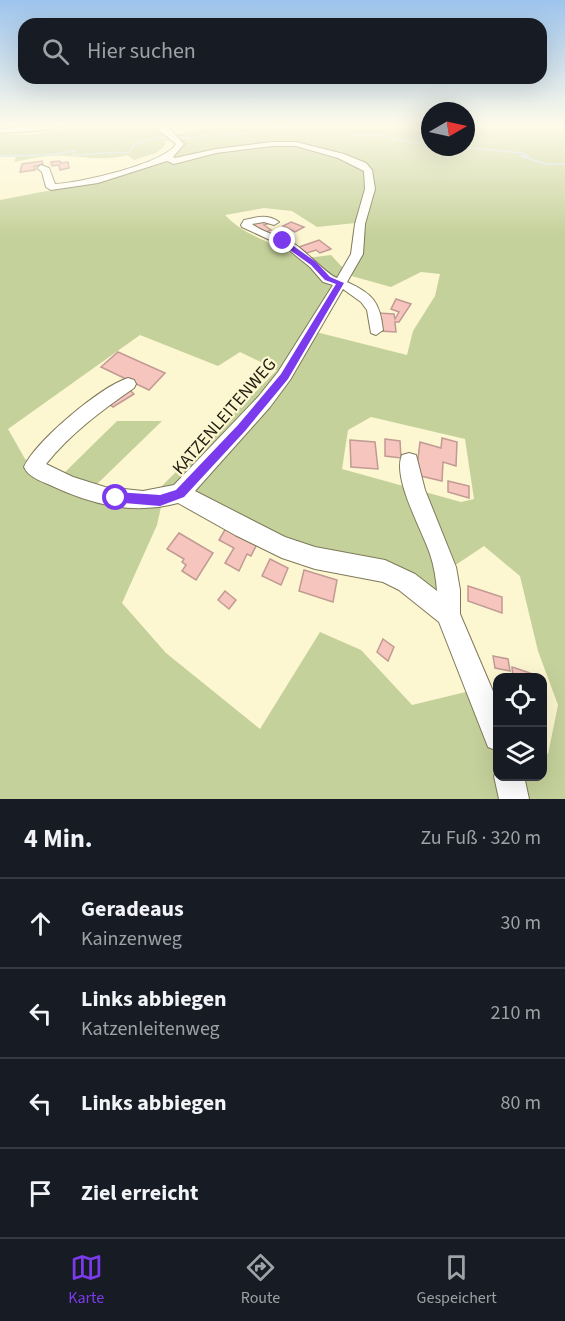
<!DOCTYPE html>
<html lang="de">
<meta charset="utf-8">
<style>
:root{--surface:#171b24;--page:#20242c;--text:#f1f3f6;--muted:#9ea1a6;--line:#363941;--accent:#7c3aed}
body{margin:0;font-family:"Source Sans 3",sans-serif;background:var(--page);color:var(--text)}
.controls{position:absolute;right:18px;bottom:18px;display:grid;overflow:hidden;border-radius:12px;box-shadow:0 6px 24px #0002}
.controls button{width:54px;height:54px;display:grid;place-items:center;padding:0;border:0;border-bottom:2px solid var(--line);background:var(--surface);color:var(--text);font:30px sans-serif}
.compass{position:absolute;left:421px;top:102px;width:54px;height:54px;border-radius:50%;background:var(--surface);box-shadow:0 6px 24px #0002;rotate:81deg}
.stop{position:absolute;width:18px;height:18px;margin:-14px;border:4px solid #7c3aed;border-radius:50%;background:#fff}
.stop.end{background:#7c3aed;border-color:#fff;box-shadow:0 2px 6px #0008}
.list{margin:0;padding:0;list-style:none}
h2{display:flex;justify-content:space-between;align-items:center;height:78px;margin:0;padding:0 24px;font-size:26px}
h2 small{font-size:20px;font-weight:400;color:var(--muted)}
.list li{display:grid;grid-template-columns:39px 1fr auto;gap:18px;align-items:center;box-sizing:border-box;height:90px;padding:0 24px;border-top:2px solid var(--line)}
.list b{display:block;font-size:22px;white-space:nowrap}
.list p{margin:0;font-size:20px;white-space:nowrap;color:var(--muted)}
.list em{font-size:20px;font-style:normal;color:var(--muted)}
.icon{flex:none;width:33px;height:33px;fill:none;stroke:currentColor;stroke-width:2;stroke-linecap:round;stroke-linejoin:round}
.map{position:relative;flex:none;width:565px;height:799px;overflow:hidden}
.search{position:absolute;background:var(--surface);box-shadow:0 6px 24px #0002;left:18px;right:18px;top:18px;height:66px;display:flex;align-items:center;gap:15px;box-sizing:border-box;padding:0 21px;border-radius:18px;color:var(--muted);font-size:22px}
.sheet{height:438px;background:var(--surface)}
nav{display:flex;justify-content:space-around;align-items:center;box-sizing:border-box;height:84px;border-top:2px solid var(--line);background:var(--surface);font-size:16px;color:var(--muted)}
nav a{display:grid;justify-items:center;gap:3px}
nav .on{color:var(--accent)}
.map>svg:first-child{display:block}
.green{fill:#c5d19b;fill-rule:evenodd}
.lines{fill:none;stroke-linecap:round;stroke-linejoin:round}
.stream{stroke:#cddcf5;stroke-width:1.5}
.building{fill:#f6c5bd;stroke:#c19a94;stroke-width:1.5}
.minor-casing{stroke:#7f7958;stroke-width:2}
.minor{fill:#fff;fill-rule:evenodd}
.route{fill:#7c3aed}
.labels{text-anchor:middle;stroke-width:4.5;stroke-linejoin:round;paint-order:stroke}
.far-street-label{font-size:18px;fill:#232013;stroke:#fcf6d1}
</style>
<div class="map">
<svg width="565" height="799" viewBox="0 0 565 799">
<rect width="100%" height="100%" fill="#fcf6d1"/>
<!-- green -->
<g class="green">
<path d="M108,124H159L160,129L176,140L165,141V146L156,153L134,160L127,155C108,161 85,157 66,156C48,154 31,159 14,162L16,157H0V133L29,135Z"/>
<path d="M209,124H430V147H466V124H565V799H0V200L99,181L163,160L168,162L196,156L176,159L170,158L183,146L181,141L173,135L204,129ZM264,208L292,211L317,227L355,223C359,240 354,255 343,268L331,255L299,259C275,241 246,238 225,215ZM421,272L440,274L435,296L413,331L407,355L316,332L348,275L391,287ZM140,335L218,366L240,352L277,370L155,493L94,487L162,421H117L60,477L25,459L8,429ZM371,417L465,439L474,499L461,502L342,469L348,430ZM172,503L185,504L403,589L433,611L474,690L412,705L361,650L320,632L260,729L166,653L122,603L157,525L161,507ZM484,546L520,576L538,651L558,705L548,754L543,752L542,776H498L497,723L457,622L461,610L451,568Z"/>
</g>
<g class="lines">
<!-- stream -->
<g class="stream">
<path d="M314,124L343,127L338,129C358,138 354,134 374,135C394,136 410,145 430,144"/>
<path d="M460,147L522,153L529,156H520L546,164H565"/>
<path d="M0,156L47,155L75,151L73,155C92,155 110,151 129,153L133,145L156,138H203L206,136L202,135L216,132L224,134L220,137L257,131L252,129L269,126L292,128L295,125L307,124"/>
</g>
</g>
<!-- building -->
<g class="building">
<path d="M42,161L43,165L34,166L35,170L20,172L22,164Z"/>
<path d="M60,161V163L68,162L69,168L60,170L59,165L52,166L51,162Z"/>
<path d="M264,220L270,223L264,225L271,230L265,233L248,224Z"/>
<path d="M291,222L304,227L295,232L283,226Z"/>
<path d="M319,240L331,249L320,253L316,250L307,253L299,247Z"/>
<path d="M396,299L411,304L399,322H395L396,332L379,331L378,313L394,314L395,319L399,312L391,309Z"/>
<path d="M118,352L165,373L149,390L101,367Z"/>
<path d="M127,387L134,394L113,407L106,401Z"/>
<path d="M442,438L457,442L456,466L443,462L442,481L416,475L420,442L441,448Z"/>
<path d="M385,439L400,441L401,458L385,456Z"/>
<path d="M350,440L375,442L378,469L351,467Z"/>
<path d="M448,481L469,486V498L448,492Z"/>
<path d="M226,528L257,544L251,556L247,554L239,571L225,563L234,548L219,540Z"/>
<path d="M179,533L213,553L196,580L182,571L186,565L182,562L184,559L167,549Z"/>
<path d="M270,559L288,568L281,585L262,576Z"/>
<path d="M304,570L337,580L333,602L299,591Z"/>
<path d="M468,586L502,597V613L468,601Z"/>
<path d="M225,591L236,600L229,609L218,600Z"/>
<path d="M383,639L394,647L388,661L377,652Z"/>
<path d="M493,656L508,659L510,671L495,668Z"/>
<path d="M512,667L539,676V678H513Z"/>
</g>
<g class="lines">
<defs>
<g id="minor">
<path d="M57,124H71L48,130L0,133V129Z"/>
<path d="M157,124H165L184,144L173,157L175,158L216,149L272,142H296L344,154L366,163L372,170L375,189L365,224L363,254L347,282C373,294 380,302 383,330L376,335L371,333L367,310L361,302L343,289L290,380L270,407L195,491L285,537L315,547L385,560L415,574L437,591C436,578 434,566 430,554C422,530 392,478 402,455L409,453L416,455L425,490L456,567L460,590V614L498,703V751L488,747L439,622L399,590L383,582L315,569L282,558L235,535L178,503C133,515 92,505 50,485C41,481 28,477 24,467C36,441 100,387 128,378L134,380L136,384L134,388C101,411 71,433 46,464L73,477L105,487L143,491L174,485L258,397L278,372L333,285L323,282L310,267L285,247L242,227L241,225L244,220C257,217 268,214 279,222L274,225L264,222L252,224C265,234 283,236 296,245C306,252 329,276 337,278L351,254L355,224L365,189L364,171L338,158L296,146H272L216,153L174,164L167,161L98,183L51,190L46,187L42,172L37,168L41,165L49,168L55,184C79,183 164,164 176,144L160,131Z"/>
<path d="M498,769V776H524L529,799H499L494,776Z"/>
</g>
</defs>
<!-- minor casing -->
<use href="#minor" class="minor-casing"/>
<!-- minor -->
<use href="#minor" class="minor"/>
</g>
<!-- sky -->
<linearGradient id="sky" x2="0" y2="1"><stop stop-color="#9dc4ed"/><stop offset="0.53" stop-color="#fefbea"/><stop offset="1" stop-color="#fefbea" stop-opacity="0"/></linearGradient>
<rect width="565" height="236" fill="url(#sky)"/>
<!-- route -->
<path class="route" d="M280,240H285L316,262L330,277L344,283L288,379L245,431L184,497L160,506L112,502V494L116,492L160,495L176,490L238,425L281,374L336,284L325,280L311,265L280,243Z"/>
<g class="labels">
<!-- far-street labels -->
<g class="far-street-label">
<text transform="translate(224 416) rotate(-49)" y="6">KATZENLEITENWEG</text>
</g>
</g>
</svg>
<div class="controls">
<button><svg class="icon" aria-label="locate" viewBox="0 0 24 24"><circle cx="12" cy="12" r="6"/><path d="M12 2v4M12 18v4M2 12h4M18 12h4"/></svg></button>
<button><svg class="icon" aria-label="layers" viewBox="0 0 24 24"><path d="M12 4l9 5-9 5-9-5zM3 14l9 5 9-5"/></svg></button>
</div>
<svg class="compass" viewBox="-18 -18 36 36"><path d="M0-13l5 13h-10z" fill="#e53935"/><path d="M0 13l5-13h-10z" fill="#9ea1a6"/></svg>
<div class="stop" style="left:116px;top:498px"></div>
<div class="stop end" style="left:283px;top:241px"></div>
<div class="search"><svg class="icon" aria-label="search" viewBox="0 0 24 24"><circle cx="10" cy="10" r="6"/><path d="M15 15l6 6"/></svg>Hier suchen</div>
</div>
<section class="sheet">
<h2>4 Min.<small>Zu Fuß · 320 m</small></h2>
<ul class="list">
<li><svg class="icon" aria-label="ahead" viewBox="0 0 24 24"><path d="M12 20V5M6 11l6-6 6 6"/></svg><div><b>Geradeaus</b><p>Kainzenweg</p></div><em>30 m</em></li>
<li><svg class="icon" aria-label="left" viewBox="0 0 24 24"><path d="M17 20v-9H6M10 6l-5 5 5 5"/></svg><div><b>Links abbiegen</b><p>Katzenleitenweg</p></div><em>210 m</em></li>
<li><svg class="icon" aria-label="left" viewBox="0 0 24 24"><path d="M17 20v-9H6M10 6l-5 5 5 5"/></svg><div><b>Links abbiegen</b></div><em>80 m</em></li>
<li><svg class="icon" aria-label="arrive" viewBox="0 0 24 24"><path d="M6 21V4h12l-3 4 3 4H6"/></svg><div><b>Ziel erreicht</b></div></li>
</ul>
</section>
<nav>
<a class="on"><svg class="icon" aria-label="map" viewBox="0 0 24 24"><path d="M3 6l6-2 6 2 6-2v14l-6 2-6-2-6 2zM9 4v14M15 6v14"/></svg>Karte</a>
<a><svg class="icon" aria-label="directions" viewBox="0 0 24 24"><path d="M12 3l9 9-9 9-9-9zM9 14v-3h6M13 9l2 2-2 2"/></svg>Route</a>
<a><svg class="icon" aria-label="saved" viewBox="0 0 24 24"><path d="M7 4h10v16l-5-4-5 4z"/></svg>Gespeichert</a>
</nav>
